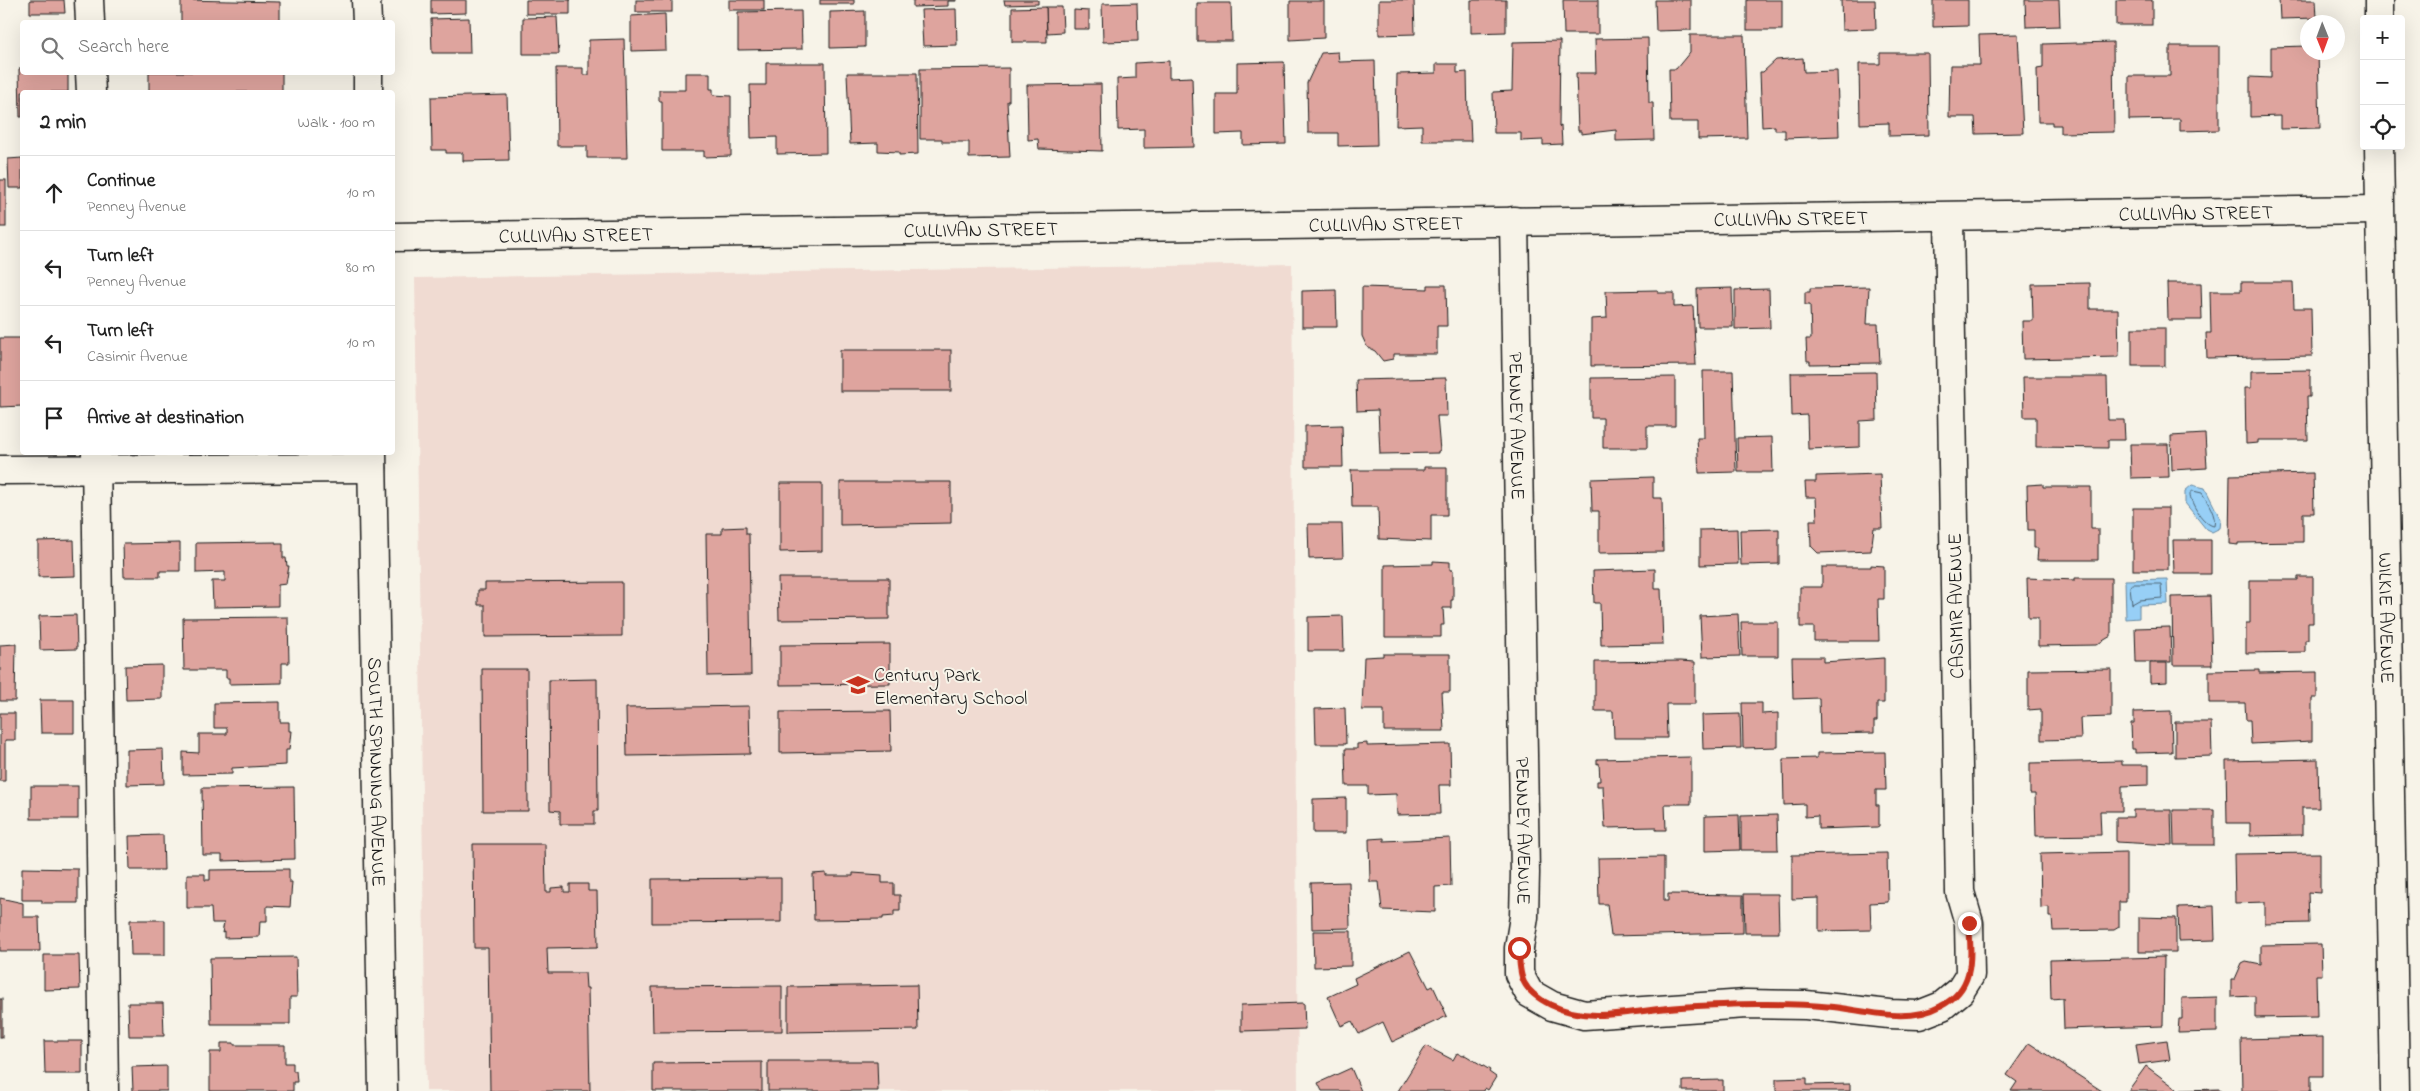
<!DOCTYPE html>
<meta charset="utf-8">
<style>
:root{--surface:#fff;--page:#f2f2f2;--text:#222;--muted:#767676;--line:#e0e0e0}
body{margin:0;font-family:"Indie Flower",sans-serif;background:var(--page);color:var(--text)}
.controls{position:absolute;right:15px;top:15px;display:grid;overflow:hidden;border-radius:5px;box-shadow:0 5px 20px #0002}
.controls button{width:45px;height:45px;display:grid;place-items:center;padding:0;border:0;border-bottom:1px solid var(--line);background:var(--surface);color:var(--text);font:25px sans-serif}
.compass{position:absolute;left:2300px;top:15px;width:45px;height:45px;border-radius:50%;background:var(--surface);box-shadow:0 5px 20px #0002;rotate:179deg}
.stop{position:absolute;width:15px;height:15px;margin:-11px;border:4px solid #c8321e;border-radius:50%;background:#fff}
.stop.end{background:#c8321e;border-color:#fff;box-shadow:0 1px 5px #0008}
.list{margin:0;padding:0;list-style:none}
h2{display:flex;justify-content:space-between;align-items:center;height:65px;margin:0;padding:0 20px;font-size:21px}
h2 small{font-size:16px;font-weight:400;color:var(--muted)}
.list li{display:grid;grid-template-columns:32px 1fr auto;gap:15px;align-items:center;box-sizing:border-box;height:75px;padding:0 20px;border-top:1px solid var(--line)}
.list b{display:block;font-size:19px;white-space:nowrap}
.list p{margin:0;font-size:16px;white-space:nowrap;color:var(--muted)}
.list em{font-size:16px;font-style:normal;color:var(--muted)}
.icon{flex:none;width:28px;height:28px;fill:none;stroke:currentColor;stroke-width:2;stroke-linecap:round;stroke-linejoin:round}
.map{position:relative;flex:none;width:2420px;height:1091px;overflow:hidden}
.search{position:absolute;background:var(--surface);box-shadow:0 5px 20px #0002;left:20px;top:20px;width:375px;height:55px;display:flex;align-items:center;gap:12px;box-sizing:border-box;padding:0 18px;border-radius:5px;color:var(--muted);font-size:19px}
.panel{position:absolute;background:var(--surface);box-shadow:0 5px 20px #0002;left:20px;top:90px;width:375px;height:365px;border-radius:5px}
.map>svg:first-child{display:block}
.built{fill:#f0dbd2}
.water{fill:#97cff6;stroke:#66879f}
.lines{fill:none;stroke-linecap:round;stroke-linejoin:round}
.shore{stroke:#4d6473;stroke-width:1}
.building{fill:#dea49e;stroke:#1c1c1c}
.minor-casing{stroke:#1c1c1c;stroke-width:31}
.minor{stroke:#f7f3e8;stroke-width:28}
.route{stroke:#c8321e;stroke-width:6}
.labels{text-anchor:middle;stroke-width:4;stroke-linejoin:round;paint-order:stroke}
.street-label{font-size:20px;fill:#1c1c1c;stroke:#f7f3e8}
.poi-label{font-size:20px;fill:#1c1c1c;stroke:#f7f3e8;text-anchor:start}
</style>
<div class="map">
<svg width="2420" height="1091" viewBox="0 0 2420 1091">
<rect width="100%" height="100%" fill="#f7f3e8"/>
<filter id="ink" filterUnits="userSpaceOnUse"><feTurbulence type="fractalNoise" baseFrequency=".02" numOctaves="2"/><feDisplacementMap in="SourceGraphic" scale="10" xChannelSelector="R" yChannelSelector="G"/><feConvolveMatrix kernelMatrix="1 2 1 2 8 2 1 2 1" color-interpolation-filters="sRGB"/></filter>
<g filter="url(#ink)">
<!-- built -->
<path class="built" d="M1292,264L1298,1091H426L415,278Z"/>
<!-- water -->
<g class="water">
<path d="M2192,485L2205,488L2221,520L2220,528L2212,532L2206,529L2185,503V491Z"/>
<path d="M2167,579L2168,604L2139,605V618L2126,619L2125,580Z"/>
</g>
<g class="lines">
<!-- shore -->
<g class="shore">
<path d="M2193,491L2202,493C2207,501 2217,516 2214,526C2204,525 2190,503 2190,494Z"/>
<path d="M2132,584H2161L2162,598L2139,600L2132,604L2130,587Z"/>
</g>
</g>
<!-- building -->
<g class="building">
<path d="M30,0H64L65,13H30Z"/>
<path d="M181,0L280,2V22H181Z"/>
<path d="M431,0H466V13L431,14Z"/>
<path d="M526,0H571H570V14H526Z"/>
<rect x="636" y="0" width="36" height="12"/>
<rect x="729" y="0" width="35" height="10"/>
<rect x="820" y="0" width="34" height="4"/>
<path d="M913,0H956V1H948V6L913,7Z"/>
<path d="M1004,0H1038V4L1005,5Z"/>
<path d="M1379,0H1414L1415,34L1379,35Z"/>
<path d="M1471,0H1506V32L1471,33Z"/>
<path d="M1563,0H1598V34H1564Z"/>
<path d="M1655,0H1691V30L1656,31Z"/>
<rect x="1747" y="0" width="35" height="30"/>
<path d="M1841,0H1875L1876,29L1842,30Z"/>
<path d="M1933,0H1968V26L1933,27Z"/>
<path d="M2025,0H2059L2060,26L2026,27Z"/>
<rect x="2116" y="0" width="36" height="25"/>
<path d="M2279,0H2316L2317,18L2280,19Z"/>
<path d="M1290,1H1324V38L1290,40Z"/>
<path d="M1137,3L1138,41L1103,42L1102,4Z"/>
<path d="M1197,3H1231L1232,41H1197Z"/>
<path d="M1046,7H1062L1063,32L1047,33Z"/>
<path d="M1046,7L1047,42H1012V8Z"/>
<path d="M956,9L957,45L923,46L921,10Z"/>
<path d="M1074,10L1089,11V29H1074Z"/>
<path d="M801,11L802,49L738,50V12Z"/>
<path d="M865,11V47L830,48V12Z"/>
<path d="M665,14L666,50L631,51V16Z"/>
<path d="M557,17L559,54H523V18Z"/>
<path d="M469,18L470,53H432L431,19Z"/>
<path d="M2018,34L2023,133L1976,134L1975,117H1949L1950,65H1980L1979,35Z"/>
<path d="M1690,35H1744L1747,138L1698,139V122H1670L1669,69H1676L1690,52Z"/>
<path d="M1648,38L1649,103H1653L1654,140L1616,141V130L1581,134V131H1578L1576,73H1596L1595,39Z"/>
<path d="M624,39L627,158H587V146H557L556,68H583V75H589V40Z"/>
<path d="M1560,41L1559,127L1561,126L1562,144L1543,145V140L1521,141V133H1494L1493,92L1512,91L1513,42Z"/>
<path d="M2113,42L2114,132L2061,133V125H2052V122H2038L2037,69L2043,68V44Z"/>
<path d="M2170,46H2219V130L2180,131V119L2129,120V76H2170Z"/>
<path d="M2308,46V52H2318L2320,128L2280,129V116L2250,117V77L2271,78V47Z"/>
<path d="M1338,52L1339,62L1375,61L1377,145L1338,146V133H1308L1307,83L1321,53Z"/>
<path d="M1880,53H1928L1929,135L1889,136V123L1860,124L1859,64H1880Z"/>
<path d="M1803,58L1804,72L1837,71L1839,136L1785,138V130H1775V126L1762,127L1760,72H1763L1776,60Z"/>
<path d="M1169,61V78L1192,77L1194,147L1144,148V129L1118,130L1117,79L1135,78V63Z"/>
<path d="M1284,62L1286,144L1243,145V133L1216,134V94H1237V63Z"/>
<path d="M766,63H825L826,153L777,154V137L751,138L750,85H766Z"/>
<path d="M1436,64H1457V73L1467,72L1468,119H1470L1471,141H1422V125L1396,126L1397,74L1436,73Z"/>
<path d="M22,68V72H68V92H22V117H20L19,69Z"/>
<path d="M1009,68V101H1007L1010,157L969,158V142H942V139H920V69Z"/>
<rect x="149" y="72" width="133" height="20"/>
<path d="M685,73H710V89H713V95L731,96V156L704,157V151H662V101H659V90H685Z"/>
<path d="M847,73H917L918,154L899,155V152L878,151V143L850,144Z"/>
<path d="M1101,84L1102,151L1039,149L1038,139L1028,140L1027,85Z"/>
<path d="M507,95L509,160L463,161V153H446V150H432L431,97Z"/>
<path d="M22,158V188H9L8,159Z"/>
<rect x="0" y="180" width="6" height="47"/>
<path d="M2241,282H2293L2294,308H2311L2312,356L2207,358L2206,333H2211L2210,291H2241Z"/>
<path d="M2090,283V309H2118L2119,357L2023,359L2022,321H2033L2032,284Z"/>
<path d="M2167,283H2201L2202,320H2168Z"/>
<path d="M1428,285H1446L1447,326H1437V354H1393V359L1383,361L1375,351L1367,347L1362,336V287L1428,289Z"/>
<path d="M1869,287L1867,324H1878L1880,363L1810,364V361H1807L1806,339H1811L1810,305H1805V292H1810V288Z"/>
<path d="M1732,288L1733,327H1698L1697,289Z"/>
<path d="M1769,289L1770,328L1735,329V290Z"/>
<path d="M1336,290L1337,327H1302V291Z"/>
<path d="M1658,290V293H1674V307L1693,306L1696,365L1591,366V319L1607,318L1606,291Z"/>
<rect x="2132" y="328" width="33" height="38"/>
<path d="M0,338H22V406L0,407Z"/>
<rect x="840" y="350" width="111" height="41"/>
<path d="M2310,370V397H2307L2308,440H2258V443L2246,444L2245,388H2251V371Z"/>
<path d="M1703,371H1733L1736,472L1699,473L1697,438H1704Z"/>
<path d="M1876,372L1877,420L1860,421V447L1808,449L1807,415L1792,416L1791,373Z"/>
<path d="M1675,377V426H1647V448H1603V418H1591V378Z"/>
<path d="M2023,377H2107L2108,420H2124L2125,440H2108V448L2036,447V417H2024Z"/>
<path d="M1446,378L1447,416H1437L1440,451H1438V453L1380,454L1378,410L1357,411L1356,380Z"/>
<path d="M1342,425L1343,467H1305V426Z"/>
<path d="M2205,434L2207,468L2172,470L2171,436Z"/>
<path d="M1772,437L1773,472H1738L1737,438Z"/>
<path d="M2130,444H2168L2169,477L2131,478Z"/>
<path d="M1424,467H1447V515H1431V541L1379,539L1378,507H1352L1351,470H1424Z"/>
<path d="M2313,473L2314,513H2303V542L2238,543V545L2229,544L2230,475Z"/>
<path d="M1880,474L1882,528H1874L1871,551L1818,553L1811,546L1810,520H1817L1816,497H1806L1805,482H1816V476Z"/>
<path d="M1653,477V498H1662L1663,552L1599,553V511H1592L1591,479Z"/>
<path d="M840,482H951V523L840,525Z"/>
<path d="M780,483H822V551L780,552Z"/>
<path d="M2043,484V487H2091V529H2098V560H2037L2038,548H2034V530H2028L2027,485Z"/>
<rect x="2133" y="508" width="35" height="62"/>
<path d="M1308,524H1342L1343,558L1309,559Z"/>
<path d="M746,527V534H749L751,675L708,676L706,534H722V528Z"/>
<path d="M1737,529L1738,564L1700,565V530Z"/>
<path d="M1779,529V564L1741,565L1740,530Z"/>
<path d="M74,540L75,576L38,577V541Z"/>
<path d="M2173,540H2211V574H2174Z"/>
<path d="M276,542V544H283V558H286L287,566H289L286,584L278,585V606L213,607L212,581H225V572L196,573V543Z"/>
<path d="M180,543V571H160V577H124L123,544Z"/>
<path d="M1433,561L1450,562V570H1453V600H1451V608H1443L1444,625H1441V637H1385V565L1433,564Z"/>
<path d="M1871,565L1884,566V599H1878L1879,641H1814V627H1800V587H1822V567H1871Z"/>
<path d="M1655,569V589H1661L1663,644L1601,645L1600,603H1594L1593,571Z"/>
<path d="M2298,577H2313V623H2308V640H2305V652L2246,653V623H2250V580H2298Z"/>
<path d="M778,578H889V619L779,620Z"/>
<path d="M2027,578L2075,580V578H2111V636L2096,645L2038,646V618H2028Z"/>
<path d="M622,582V636L485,637V605H478V590H485V583Z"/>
<path d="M2210,596L2212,665H2173L2172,597Z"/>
<path d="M1738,614L1740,656L1702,657L1700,616Z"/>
<path d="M76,615L77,649L40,650L39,616Z"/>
<path d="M1343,616L1344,651H1308V617Z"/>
<path d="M288,617L289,663H282V683L229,684V678H226V670H184L183,618Z"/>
<path d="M1741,622H1778V656H1742Z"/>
<path d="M2170,627L2171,662H2136L2135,628Z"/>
<path d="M16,644L15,701H0V645Z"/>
<path d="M890,644V684L780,685V645Z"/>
<path d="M1383,654H1450V692H1442L1444,731H1384V710H1362L1364,657L1383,656Z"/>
<path d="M1792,657H1823V662L1884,658V703H1877V721H1874V733L1820,734L1819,698L1793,699Z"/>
<path d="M1681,661L1695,662V704H1666L1667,738H1614L1613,711H1595V662Z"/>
<path d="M2150,663H2167V682L2150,683Z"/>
<path d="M162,665V699L126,700L125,666Z"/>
<path d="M482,669H527L528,811H483Z"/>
<path d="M2111,669V717L2080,718L2081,739L2041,740V709L2028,710V670Z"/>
<path d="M2259,670V673L2317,672V698H2312V741L2251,744L2250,720H2246L2245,703H2209V671Z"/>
<path d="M597,679L598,811H594V824H560V811L550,810L549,680Z"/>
<path d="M40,700H74V733H41Z"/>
<path d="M280,702V722H289V731H291L289,750H286V765L232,768V774L183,775V752L199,753V734H227V728H214V703Z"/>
<path d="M1742,703H1762V714L1778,713V747L1743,748Z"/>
<path d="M749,706L750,754L627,756L626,708Z"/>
<path d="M1345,708L1346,744H1316L1315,709Z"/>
<path d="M890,711L891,751L780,753V712Z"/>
<path d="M2171,711L2172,752L2135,753V749H2132L2131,723H2134V712Z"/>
<path d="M0,713H15V740H5V781H0Z"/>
<path d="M1740,714L1741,748L1703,749L1702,715Z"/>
<path d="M2175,722H2211L2212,756L2175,757Z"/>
<path d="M1367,743V746L1450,744L1451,785H1439L1440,814L1397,815L1396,794L1368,795V786H1346L1345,749H1357V744Z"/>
<path d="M163,749L164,784L127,785V750Z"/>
<path d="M1885,752L1886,790H1876V805H1879V826L1877,827L1818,829V816L1805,817V804L1784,805L1783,759L1817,758V753Z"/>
<path d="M1691,757V804H1665L1666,830H1656V827L1605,828L1603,786H1597V781H1600L1599,763L1597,764V759Z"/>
<path d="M2318,759L2319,808H2302V835L2250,836V823H2227L2226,761Z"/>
<path d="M2122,761V765H2149V785L2122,786V811H2100L2101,835L2036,836L2035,794H2030V763Z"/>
<rect x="31" y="786" width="47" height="33"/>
<path d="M294,787L295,859L222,861V855H203L202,788Z"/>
<path d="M1346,798V833H1313V799Z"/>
<path d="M2133,810H2171L2172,845L2116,842V817H2133Z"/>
<path d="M2173,810H2214V845H2174Z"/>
<path d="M1739,815L1740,850L1705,851V816Z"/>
<path d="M1777,815L1778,850H1741V816Z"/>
<path d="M163,835L164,870H130L129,836Z"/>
<path d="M1384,838V841L1450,838L1451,886L1435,887V912L1382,910L1379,882H1370L1369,839Z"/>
<path d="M473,844H545L546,892H551V888L564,887V892H570V884H588V891H597L598,947L547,948L548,973H585L586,988H588L590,1091H490L488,948H474Z"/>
<path d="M2126,852V902H2119V927L2114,930L2053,931L2052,917H2049V907L2041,908L2040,854Z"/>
<path d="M1887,853L1888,902L1870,903L1871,930L1819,931V898L1792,899V855Z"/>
<path d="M2320,853V893L2308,892L2309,923L2265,924V902L2235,903L2234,854Z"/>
<path d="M1664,857V901H1668V894L1743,895V933L1611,936L1607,904H1599L1598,858Z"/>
<path d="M22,868L78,869V903H42V900H22Z"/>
<path d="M289,869V882H292L290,907L267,906V921H260L259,937L224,938V932L222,933L224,923H212L211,908H187V874H205V880H210V870Z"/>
<path d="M826,873V876H853V873L882,875V883H894V895H900V911H894V916L883,917V919L814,920L813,874Z"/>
<path d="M781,878V922L652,923V879Z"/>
<path d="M1349,882L1350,928L1312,929L1311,883Z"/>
<path d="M1744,894H1778L1779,933H1745Z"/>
<path d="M0,898L23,903V917H39L40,951H0Z"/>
<path d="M2214,906L2215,940L2179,941L2178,907Z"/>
<path d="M2139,917L2176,918V952H2139Z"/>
<path d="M130,920H165V955H131Z"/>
<path d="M1313,931H1351V966L1314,967Z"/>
<path d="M2321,944L2322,975H2316L2317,1017L2255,1018V996L2231,997V979H2235L2242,963L2246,961L2261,964V945Z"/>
<path d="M1410,951L1429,988L1433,986L1447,1016L1392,1042L1383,1022L1359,1034L1352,1021L1341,1026L1328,997L1356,984L1354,978Z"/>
<path d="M44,955H79L80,989L44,990Z"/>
<path d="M296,957L297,997H290V1024H211L210,958Z"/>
<path d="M2164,957L2163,1026L2064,1029L2063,998L2051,999L2050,960Z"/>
<path d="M917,985L918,1030L788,1032V987Z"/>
<path d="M782,986V1031L653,1032L652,987Z"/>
<path d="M2217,997V1032L2178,1033L2179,1019H2182V998Z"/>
<rect x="0" y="999" width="2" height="38"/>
<path d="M128,1003H163L164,1036H129Z"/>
<path d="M1304,1003L1305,1029L1241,1031V1005Z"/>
<path d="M2323,1037V1076H2311V1091H2242L2241,1039Z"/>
<path d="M2167,1040L2170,1060L2139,1064L2136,1044Z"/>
<path d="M44,1041H82V1074H45Z"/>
<path d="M221,1043H234V1045H285V1063H293V1071H296L297,1082H293V1091H210V1052H221Z"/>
<path d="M2029,1043L2102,1091H2011L2017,1082L2007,1075Z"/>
<path d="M1426,1046L1453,1060L1457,1053L1463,1056L1465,1055L1490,1070L1489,1072L1496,1077L1488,1090L1485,1088L1484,1091H1398Z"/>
<path d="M768,1061H877L878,1091H768Z"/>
<path d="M762,1062V1091H653V1063Z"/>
<path d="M167,1066V1091H133L132,1067Z"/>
<path d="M2146,1066L2177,1089L2176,1091H2128Z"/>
<path d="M1351,1068L1361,1091H1322L1318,1083Z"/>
<path d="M1807,1078V1085L1850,1084V1091H1776V1079Z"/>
<path d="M1723,1080V1091H1683V1081Z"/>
<path d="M2220,1089V1091H2181V1090Z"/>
</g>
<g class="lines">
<defs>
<g id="minor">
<path d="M89,0L90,22"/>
<path d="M366,0L367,22"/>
<path d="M2379,0V19"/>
<path d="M90,72L91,92"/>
<path d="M368,72V92"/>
<path id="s1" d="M2379,146L2395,1091"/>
<path id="s2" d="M1514,221L1525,873L1524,917L1519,948V974L1529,993L1552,1006L1584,1015L1746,1004L1806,1005L1889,1014L1919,1015L1942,1006L1960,991L1970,975L1969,923L1960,892L1949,218"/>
<path id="s3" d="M392,237L2379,210"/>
<path d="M96,452L104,1091"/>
<path id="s4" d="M372,452L383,1091"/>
<path d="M0,470L372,468"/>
</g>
</defs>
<!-- minor casing -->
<use href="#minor" class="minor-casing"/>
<!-- minor -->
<use href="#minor" class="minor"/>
</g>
</g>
<g class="lines" filter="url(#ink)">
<!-- route -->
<path class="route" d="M1519,948C1519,978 1522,991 1551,1005C1591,1025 1639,1009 1681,1007C1732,1004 1783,1002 1833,1007C1868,1011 1909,1024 1941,1006C1976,988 1971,956 1969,923"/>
</g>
<!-- icons -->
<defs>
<symbol id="school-bare" viewBox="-9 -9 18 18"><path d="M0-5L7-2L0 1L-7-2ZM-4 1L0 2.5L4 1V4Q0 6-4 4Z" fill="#c8321e" stroke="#f7f3e8" stroke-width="2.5" paint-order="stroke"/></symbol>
</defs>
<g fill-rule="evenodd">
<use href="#school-bare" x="842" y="669" width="32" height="32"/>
</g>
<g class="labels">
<!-- street labels -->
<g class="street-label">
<text dy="7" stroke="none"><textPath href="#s3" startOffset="1804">CULLIVAN STREET</textPath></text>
<text dy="7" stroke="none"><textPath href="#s3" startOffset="1399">CULLIVAN STREET</textPath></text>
<text dy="7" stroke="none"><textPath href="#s3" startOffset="994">CULLIVAN STREET</textPath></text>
<text dy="7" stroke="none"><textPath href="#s3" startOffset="589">CULLIVAN STREET</textPath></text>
<text dy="7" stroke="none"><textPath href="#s3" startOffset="184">CULLIVAN STREET</textPath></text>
<text dy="7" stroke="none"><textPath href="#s2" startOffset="205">PENNEY AVENUE</textPath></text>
<text transform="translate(1955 606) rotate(-91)" y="7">CASIMIR AVENUE</text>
<text dy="7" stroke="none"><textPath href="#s1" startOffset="472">WILKIE AVENUE</textPath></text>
<text dy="7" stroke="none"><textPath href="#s4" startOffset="320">SOUTH SPINNING AVENUE</textPath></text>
<text dy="7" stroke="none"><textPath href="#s2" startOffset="610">PENNEY AVENUE</textPath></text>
</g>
<!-- poi labels -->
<g class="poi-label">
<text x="874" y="681">Century Park<tspan x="874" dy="23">Elementary School</tspan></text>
</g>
</g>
</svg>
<div class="controls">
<button>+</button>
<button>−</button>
<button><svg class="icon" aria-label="locate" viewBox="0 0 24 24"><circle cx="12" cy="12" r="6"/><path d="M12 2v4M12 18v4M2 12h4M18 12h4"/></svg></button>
</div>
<svg class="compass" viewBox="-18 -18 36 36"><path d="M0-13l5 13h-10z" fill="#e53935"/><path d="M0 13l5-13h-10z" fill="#767676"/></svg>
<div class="stop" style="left:1519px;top:948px"></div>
<div class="stop end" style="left:1969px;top:923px"></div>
<div class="search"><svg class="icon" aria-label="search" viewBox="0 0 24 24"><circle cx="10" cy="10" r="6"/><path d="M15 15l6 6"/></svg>Search here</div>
<section class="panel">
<h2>2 min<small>Walk · 100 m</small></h2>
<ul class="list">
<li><svg class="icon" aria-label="ahead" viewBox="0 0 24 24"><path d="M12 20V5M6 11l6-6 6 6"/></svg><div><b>Continue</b><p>Penney Avenue</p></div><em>10 m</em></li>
<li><svg class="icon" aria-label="left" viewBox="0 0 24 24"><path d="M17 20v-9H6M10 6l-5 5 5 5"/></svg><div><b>Turn left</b><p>Penney Avenue</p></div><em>80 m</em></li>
<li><svg class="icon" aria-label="left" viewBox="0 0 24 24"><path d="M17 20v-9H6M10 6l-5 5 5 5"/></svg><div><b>Turn left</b><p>Casimir Avenue</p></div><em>10 m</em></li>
<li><svg class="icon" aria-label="arrive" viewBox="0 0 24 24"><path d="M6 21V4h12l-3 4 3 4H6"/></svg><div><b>Arrive at destination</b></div></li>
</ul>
</section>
</div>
